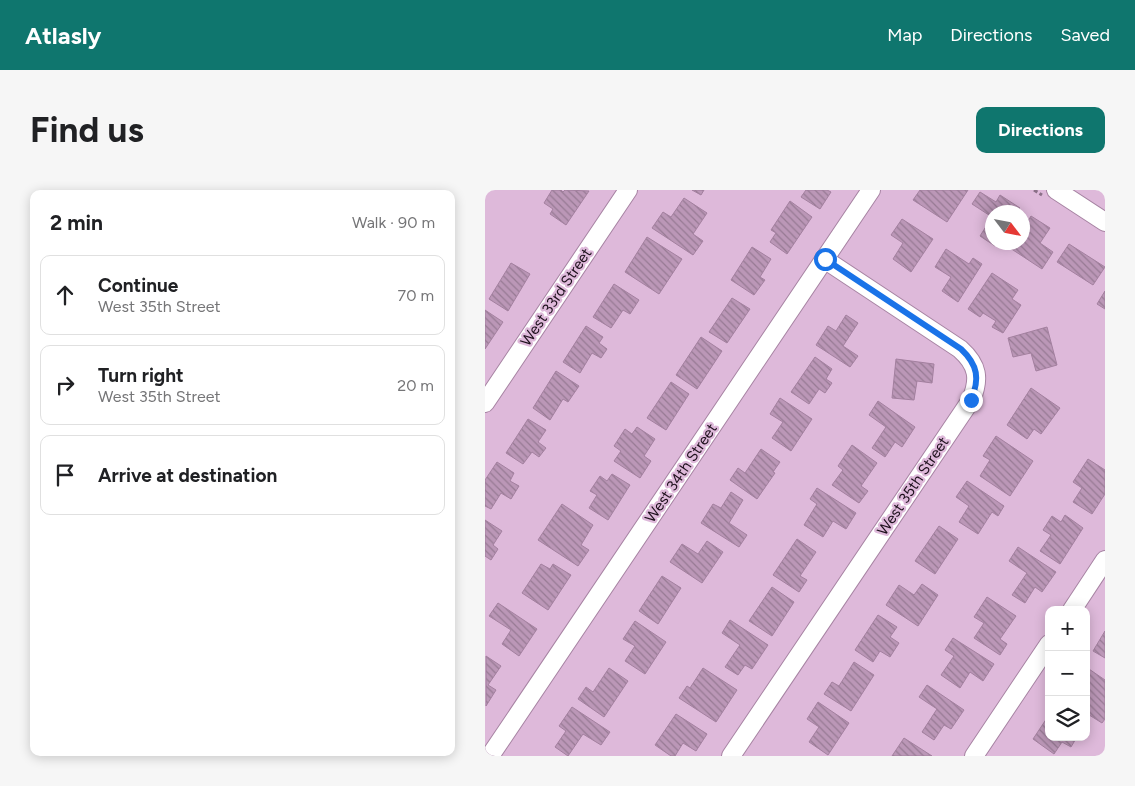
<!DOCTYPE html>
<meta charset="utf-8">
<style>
:root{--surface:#fff;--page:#f6f6f6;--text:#202124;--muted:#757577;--line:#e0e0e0;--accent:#0f766e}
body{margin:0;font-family:Figtree,sans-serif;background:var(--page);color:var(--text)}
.controls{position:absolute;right:15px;bottom:15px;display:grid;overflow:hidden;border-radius:10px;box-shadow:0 2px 12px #0003}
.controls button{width:45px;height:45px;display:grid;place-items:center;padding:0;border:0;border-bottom:1px solid var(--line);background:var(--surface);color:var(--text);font:25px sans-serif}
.compass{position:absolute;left:500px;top:15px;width:45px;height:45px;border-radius:50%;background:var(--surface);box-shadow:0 2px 12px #0003;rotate:122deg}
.stop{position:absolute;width:15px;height:15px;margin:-11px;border:4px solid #1a73e8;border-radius:50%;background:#fff}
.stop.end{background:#1a73e8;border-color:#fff;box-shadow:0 1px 5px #0008}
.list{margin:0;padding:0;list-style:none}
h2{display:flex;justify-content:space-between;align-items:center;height:65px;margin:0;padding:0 20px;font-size:21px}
h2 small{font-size:16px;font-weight:400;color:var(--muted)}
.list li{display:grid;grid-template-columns:32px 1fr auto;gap:15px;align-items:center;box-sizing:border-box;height:80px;margin:0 10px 10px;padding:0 10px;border:1px solid var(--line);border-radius:10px}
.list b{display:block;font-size:19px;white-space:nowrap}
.list p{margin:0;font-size:16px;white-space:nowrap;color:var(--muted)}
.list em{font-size:16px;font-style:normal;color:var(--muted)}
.icon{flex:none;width:28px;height:28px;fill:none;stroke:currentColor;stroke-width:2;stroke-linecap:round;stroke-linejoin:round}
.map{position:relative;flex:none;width:620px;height:566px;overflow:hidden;border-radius:10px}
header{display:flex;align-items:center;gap:30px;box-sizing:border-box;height:70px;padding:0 25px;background:var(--accent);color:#fff}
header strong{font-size:24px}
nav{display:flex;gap:28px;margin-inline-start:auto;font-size:18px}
.intro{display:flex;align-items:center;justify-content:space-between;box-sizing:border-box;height:120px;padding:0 30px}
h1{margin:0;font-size:35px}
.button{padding:12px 22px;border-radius:10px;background:var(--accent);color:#fff;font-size:18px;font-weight:700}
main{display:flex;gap:30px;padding:0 30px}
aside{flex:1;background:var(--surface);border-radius:10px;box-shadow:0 2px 12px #0003}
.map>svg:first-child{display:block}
.building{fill:url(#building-back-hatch);stroke:#a3809f}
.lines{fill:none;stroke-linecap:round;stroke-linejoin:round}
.street-casing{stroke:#a784a3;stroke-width:20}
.path{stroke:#8b7088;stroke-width:3;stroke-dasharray:4 2.5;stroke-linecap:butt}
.street{stroke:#fff;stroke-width:18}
.route{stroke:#1a73e8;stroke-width:6}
.labels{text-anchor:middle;stroke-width:4.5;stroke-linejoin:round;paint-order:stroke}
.street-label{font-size:15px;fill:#1d101c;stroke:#deb9da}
</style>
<header>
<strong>Atlasly</strong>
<nav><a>Map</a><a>Directions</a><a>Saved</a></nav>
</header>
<div class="intro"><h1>Find us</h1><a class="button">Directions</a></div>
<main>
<aside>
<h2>2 min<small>Walk · 90 m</small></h2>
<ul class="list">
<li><svg class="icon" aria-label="ahead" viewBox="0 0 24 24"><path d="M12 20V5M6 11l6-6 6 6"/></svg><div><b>Continue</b><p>West 35th Street</p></div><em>70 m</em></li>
<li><svg class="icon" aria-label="right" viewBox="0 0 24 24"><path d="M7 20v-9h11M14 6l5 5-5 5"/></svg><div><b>Turn right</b><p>West 35th Street</p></div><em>20 m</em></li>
<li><svg class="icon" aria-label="arrive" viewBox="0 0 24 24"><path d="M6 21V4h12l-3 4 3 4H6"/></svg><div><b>Arrive at destination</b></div></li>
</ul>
</aside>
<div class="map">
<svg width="620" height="566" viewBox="0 0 620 566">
<defs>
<pattern id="building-back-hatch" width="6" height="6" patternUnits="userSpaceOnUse" patternTransform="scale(1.25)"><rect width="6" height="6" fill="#bb97b7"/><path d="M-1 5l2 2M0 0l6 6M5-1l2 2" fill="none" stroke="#977a94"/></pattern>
</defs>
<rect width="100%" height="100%" fill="#deb9da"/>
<!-- building -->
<g class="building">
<path d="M67,0H76L78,2L80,0L104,1L81,35L65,24L68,19L59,13Z"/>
<path d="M207,0H219L216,5Z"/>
<path d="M321,0H342L346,2L335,19L316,7Z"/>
<path d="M435,0H483L462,32L428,10Z"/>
<path d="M495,2L511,12L515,5L535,18L531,22H508V52H512L510,56L495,46L507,27L487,14Z"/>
<path d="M199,8L222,23L208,44L218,51L208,65L167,38L178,22L186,27Z"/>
<path d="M305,11L327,27L302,64L285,52L291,43L286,40Z"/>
<path d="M546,26L565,38L555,53L568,62L557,79L525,58L529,52H538V39Z"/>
<path d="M417,29L448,49L426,82L408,69L418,53L406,45Z"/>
<path d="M162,47L197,69L174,104L140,82Z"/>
<path d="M584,54L620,77L608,95L572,72Z"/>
<path d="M267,57L286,69L275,87L280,90L269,105L246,90Z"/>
<path d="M461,59L484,74L488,68L497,74L473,112L457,101L466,87L450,77Z"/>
<path d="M26,73L45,84L23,121L4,109Z"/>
<path d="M507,83L533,100L527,109L536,115L518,143L507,137L511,131L498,123L495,127L483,119Z"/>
<path d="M129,94L154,110L145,124L138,120L126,138L108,127Z"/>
<path d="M620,101V119L612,114Z"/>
<path d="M247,108L265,119L242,153L224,142Z"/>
<path d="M0,120L18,132L0,159Z"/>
<path d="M361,125L373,133L358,156L373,166L365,177L331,155L343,136L351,141Z"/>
<path d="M101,136L118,147L114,153L122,159L116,168L107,163L95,183L78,172Z"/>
<path d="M562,137L572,175L551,181L546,163L528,167L523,148Z"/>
<path d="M216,147L237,161L212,199L191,185Z"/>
<path d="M330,167L347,179L341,189L347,193L340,203L334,199L324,214L306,202Z"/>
<path d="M411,169L449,174L447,193L432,191L429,210L407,208Z"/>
<path d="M71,181L94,196L83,212L78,209L65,230L48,218Z"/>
<path d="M186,192L204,204L181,240L162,228Z"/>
<path d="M546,198L575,218L556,244L549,239L542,249L522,235Z"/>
<path d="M295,208L327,229L306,261L287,248L298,232L285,224Z"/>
<path d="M393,211L430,237L417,257L410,252L400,267L387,258L401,237L384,225Z"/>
<path d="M43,229L61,240L53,252L61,258L54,267L47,262L38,274L21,263Z"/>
<path d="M152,237L170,249L159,266L166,271L155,288L129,271L136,261L129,256L140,239L147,244Z"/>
<path d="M511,246L548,271L525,306L495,286L505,270L498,266Z"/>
<path d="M367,255L392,273L376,296L383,301L374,313L347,295L358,280L353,276Z"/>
<path d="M276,259L295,272L288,282L290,283L272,309L245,290L253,278L260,283Z"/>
<path d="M603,269L620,280V304L607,324L588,312L597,298L588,292Z"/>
<path d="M12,272L29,283L25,291L34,296L26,309L16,303L6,319L0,316V290Z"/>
<path d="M127,284L145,295L123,330L104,318L112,305L105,301L115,286L122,291Z"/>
<path d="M482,291L519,316L513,326L507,322L493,344L474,332L484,316L471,307Z"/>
<path d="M332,298L371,323L361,339L348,331L338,347L319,335L332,314L325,309Z"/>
<path d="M246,302L258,310L244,333L262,345L254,357L216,333L228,314L236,318Z"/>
<path d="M77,314L108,335L96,355L104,360L93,376L53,350Z"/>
<path d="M580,325L598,338L575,374L555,361L566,345L558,340L567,326L576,332Z"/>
<path d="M0,330L17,341L8,355L13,359L6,370L0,366Z"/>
<path d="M454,336L473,349L450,384L430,371Z"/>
<path d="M312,349L331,362L315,386L322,390L314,402L288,385Z"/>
<path d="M222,351L238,362L217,393L185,372L197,354L213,364Z"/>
<path d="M533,357L571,382L557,402L550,397L540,413L527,405L542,383L524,371Z"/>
<path d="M56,374L65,379L68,374L86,385L63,420L37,403Z"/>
<path d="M177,386L196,398L173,434L154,421Z"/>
<path d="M437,394L453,405L433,436L401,415L414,395L429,405Z"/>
<path d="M287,397L309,412L287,446L264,431Z"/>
<path d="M502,407L531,426L515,449L522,454L515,465L489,448L499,433L489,427Z"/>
<path d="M13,413L52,439L34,466L17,454L26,440L4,426Z"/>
<path d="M393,425L412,437L405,447L414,453L405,467L395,461L388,472L370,460Z"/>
<path d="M245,430L283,455L267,479L260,475L253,485L240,477L255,455L237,443Z"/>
<path d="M150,431L181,452L160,484L140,471L150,456L138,449Z"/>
<path d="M620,441V468L608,461Z"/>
<path d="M468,448L509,474L498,491L485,482L475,498L456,485L469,466L460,460Z"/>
<path d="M1,466L16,476L3,495L11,500L1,516Z"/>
<path d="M369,472L389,485L366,521L339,504L347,492L354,496Z"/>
<path d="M601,477L620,490V529L617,533L601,523Z"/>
<path d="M124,478L143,491L119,527L93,509L101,497L108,502Z"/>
<path d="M218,478L252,500L231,532L194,508L202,496L205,498Z"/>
<path d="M442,495L479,520L466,539L459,535L449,550L437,542L452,519L434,507Z"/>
<path d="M333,512L364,533L343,565L324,552L334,537L322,529Z"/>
<path d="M87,517L125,542L116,555L98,544L83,566L70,557L81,541L74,536Z"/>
<path d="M191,524L222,544L211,561L198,553L190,566H186L170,555Z"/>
<path d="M564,525V547H592L586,557L577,552L569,564L548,549Z"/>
<path d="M419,548L447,566H407Z"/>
</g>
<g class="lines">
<defs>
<g id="street">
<path d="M571,0L620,32"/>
<path d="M0,213L143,0"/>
<path d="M587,420L620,370"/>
<path d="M5,566L386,0"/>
<path d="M246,566L486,210C495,189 493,175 475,159L339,69"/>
<path d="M489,566L564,454"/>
</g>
</defs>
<!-- street casing -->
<use href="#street" class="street-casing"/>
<!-- path -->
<path class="path" d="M549,0L557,5"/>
<!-- street -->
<use href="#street" class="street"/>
</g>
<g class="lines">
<!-- route -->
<path class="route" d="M340,69L476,159C493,175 495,189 486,210"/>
</g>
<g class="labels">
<!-- street labels -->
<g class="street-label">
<text transform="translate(71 107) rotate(-56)" y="5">West 33rd Street</text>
<text transform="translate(196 283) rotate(-56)" y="5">West 34th Street</text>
<text transform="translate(428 296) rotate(-56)" y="5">West 35th Street</text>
</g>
</g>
</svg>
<div class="controls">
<button>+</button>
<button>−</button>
<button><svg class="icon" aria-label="layers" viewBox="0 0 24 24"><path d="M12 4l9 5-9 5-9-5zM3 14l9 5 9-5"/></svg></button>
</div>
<svg class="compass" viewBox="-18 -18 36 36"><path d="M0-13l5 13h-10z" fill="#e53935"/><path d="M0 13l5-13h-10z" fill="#757577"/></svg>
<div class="stop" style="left:340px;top:69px"></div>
<div class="stop end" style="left:486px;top:210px"></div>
</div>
</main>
